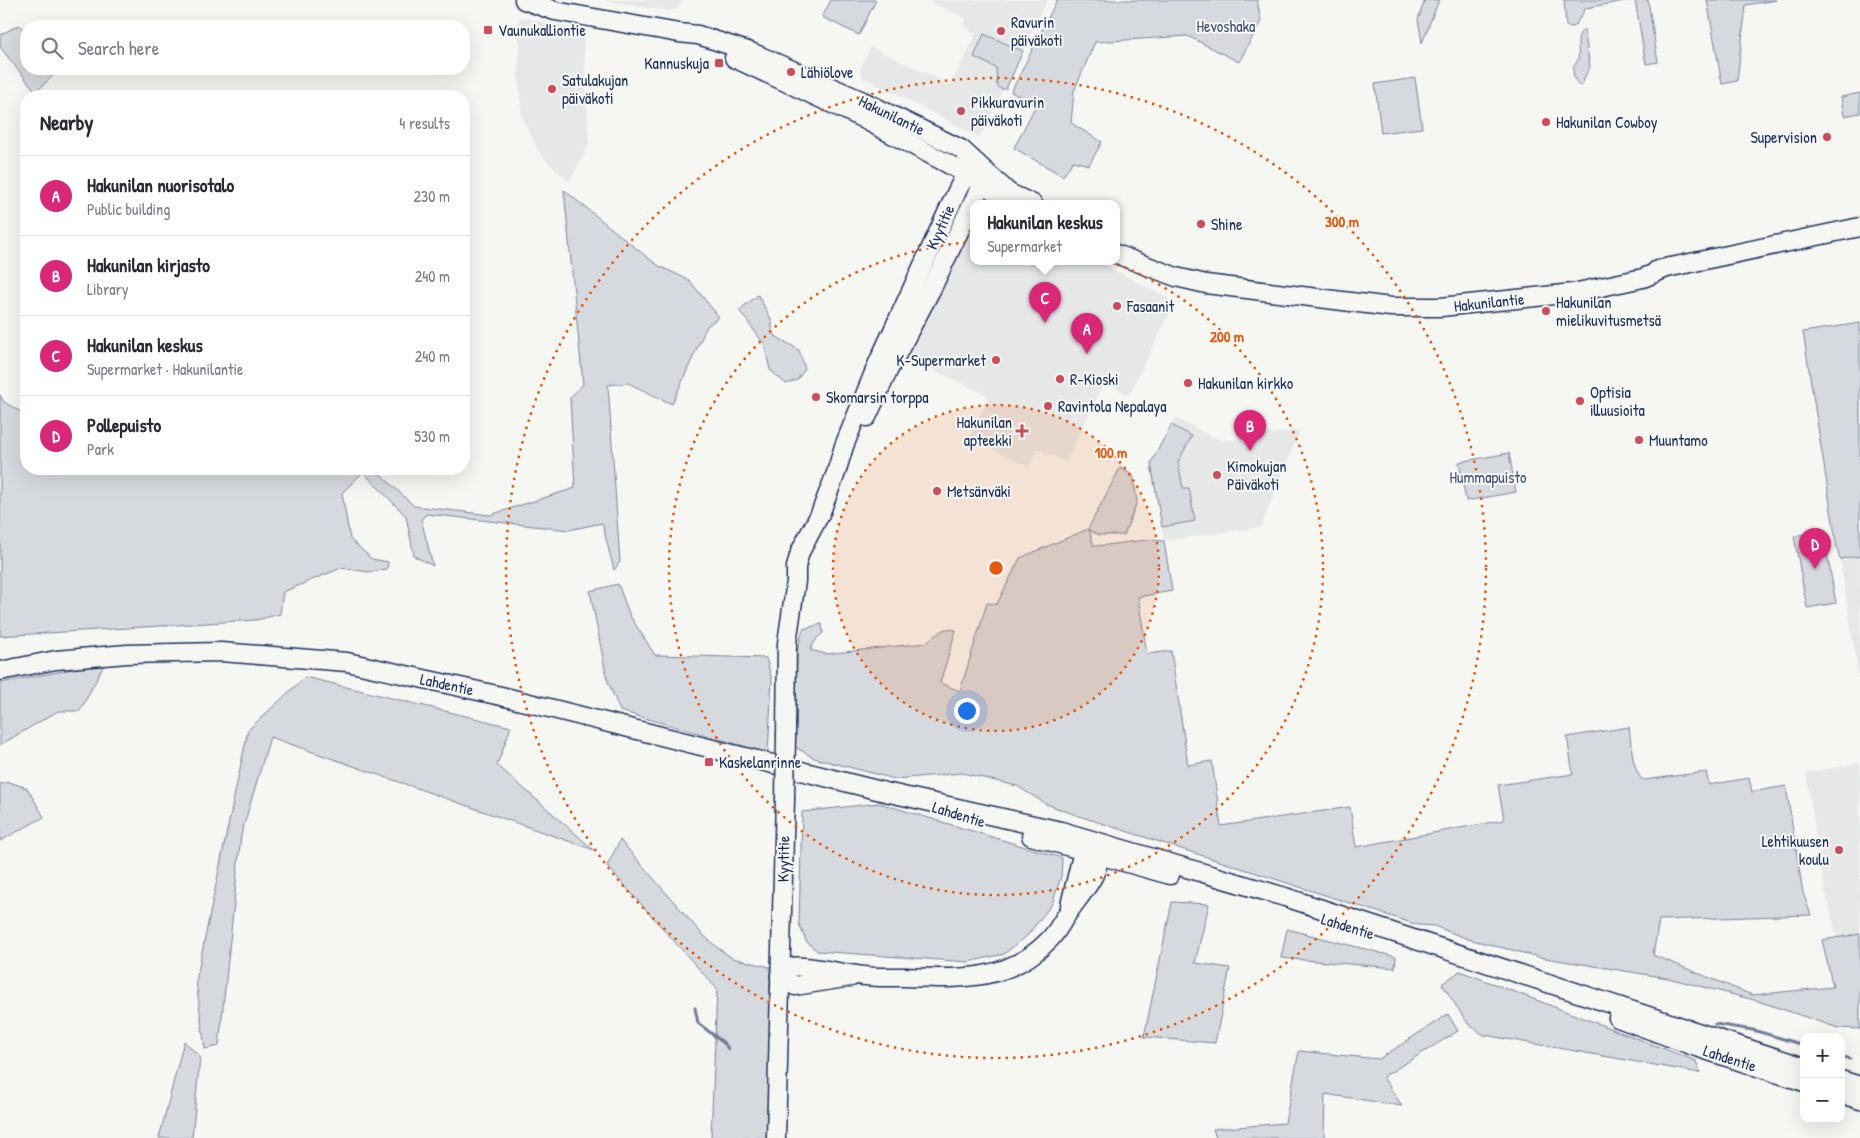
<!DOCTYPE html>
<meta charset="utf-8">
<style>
:root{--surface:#fff;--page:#f2f2f3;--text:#2b2b33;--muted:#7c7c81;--line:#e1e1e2;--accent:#db2777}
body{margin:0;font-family:"Patrick Hand",sans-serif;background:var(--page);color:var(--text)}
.controls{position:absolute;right:15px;bottom:15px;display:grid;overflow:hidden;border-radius:10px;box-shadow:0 5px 20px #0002}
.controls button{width:45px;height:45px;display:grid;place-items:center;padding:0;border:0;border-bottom:1px solid var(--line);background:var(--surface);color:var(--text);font:25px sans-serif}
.you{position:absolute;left:966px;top:710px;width:18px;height:18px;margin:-12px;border:4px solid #fff;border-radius:50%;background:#1a73e8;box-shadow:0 0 0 8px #1a73e833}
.badge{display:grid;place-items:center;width:32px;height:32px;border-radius:50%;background:var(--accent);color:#fff;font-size:16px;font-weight:700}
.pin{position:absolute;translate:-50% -41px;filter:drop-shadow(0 1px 2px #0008)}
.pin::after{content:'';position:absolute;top:26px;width:18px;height:15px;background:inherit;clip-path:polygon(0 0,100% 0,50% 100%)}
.popup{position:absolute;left:970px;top:200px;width:150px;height:65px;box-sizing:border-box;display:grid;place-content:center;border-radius:10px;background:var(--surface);filter:drop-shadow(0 1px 4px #0005);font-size:16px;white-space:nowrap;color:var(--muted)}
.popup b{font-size:19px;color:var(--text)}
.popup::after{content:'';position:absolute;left:50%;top:100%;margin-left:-10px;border:10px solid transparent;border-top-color:var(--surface)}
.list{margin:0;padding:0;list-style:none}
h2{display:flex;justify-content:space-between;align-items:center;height:65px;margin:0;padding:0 20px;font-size:21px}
h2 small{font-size:16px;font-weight:400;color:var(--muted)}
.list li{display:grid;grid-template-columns:32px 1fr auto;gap:15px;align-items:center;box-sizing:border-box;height:80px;padding:0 20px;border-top:1px solid var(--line)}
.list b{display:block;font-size:19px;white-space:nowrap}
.list p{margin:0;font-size:16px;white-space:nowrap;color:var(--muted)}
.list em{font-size:16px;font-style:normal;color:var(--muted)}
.icon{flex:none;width:28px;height:28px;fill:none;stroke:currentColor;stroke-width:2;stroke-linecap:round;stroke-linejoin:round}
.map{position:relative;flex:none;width:1860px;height:1138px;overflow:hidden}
.search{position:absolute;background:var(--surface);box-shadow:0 5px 20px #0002;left:20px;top:20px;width:450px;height:55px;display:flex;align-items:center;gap:12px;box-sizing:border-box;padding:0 18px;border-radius:20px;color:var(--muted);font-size:19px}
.panel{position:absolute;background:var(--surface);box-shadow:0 5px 20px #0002;left:20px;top:90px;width:450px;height:385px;border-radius:20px}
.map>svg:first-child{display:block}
.built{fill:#e6e7e7}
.green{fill:#d6d9dd;stroke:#78849e}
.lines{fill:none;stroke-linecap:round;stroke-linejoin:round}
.stream{stroke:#717e99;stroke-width:3}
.major-casing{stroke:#1b2f5e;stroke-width:21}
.major{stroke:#f6f6f2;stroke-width:18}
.major-bridge-casing{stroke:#1b2f5e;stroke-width:21;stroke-linecap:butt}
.major-bridge{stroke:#f6f6f2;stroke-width:18}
.ring{fill:none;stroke:#e8590c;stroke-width:2.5;stroke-dasharray:2.5 5}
.poi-dot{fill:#d1495b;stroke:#f6f6f2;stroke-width:2}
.labels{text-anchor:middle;stroke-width:4;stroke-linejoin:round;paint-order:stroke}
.poi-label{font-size:16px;fill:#1b2f5e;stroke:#f6f6f2;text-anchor:start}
.park-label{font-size:16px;fill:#405177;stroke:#f6f6f2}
.street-label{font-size:16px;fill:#1b2f5e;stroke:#f6f6f2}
.centre{fill:#e8590c;stroke:#f6f6f2;stroke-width:2.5}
.ring-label{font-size:15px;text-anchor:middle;font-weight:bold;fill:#e8590c;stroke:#f6f6f2;stroke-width:4;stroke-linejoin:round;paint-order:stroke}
</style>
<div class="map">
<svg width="1860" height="1138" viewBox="0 0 1860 1138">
<rect width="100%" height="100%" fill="#f6f6f2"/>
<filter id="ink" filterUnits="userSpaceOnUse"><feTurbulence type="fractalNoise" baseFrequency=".02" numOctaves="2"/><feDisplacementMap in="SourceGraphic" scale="10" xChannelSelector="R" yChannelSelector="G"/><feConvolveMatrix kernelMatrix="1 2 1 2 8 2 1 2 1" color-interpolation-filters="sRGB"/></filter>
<g filter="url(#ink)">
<!-- built -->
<g class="built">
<path d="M601,0H683L678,8L669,11Z"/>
<path d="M926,0H1047L980,137L862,77L860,68L871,47L951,85L976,34L963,27L967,19Z"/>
<path d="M520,17L583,31L589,145L569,182L540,154L522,118L518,75L520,45L517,26Z"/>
<path d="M974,222V262H1099L1175,302L1129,395L1104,382L1066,462L1038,449L1029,467L969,438L989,396L908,358Z"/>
<path d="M1175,418L1222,441L1300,430L1261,527L1164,541L1150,468Z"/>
<path d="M1860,556V686L1840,559Z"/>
<path d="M1860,763V934L1837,938L1824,886L1806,773Z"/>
</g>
<!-- green -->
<g class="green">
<path d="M831,0H876L859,35L822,17Z"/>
<path d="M1057,0H1257L1261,21L1239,62L1188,36L1095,42L1074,91L1071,123L1102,142L1089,165L1073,161L1063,176L1014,148L1036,105L1011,92Z"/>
<path d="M1425,0H1439L1422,43L1418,19Z"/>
<path d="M1564,0H1630L1586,8L1574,27L1566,26Z"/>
<path d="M1635,0H1648L1658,62L1646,64Z"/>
<path d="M1707,0H1776L1746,5L1737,81L1722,84Z"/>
<path d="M19,25L26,31V69H60L36,92L0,47V35Z"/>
<path d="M1584,29L1590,67L1586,74L1582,85H1578C1574,79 1572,73 1574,66C1575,65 1578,60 1578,59C1580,47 1574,38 1584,29Z"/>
<path d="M984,34L1023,51L1006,89H1001L997,86L996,68L974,57Z"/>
<path d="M1415,78L1422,128L1381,133L1375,84Z"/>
<path d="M1860,93V113L1844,116L1841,97Z"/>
<path d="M564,190L648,258L659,266L689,280L719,317L707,326L672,404L628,383L608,385L620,562L614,570L602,523L569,530L427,514L421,519L433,566L414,556L406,516L363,472L342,493L350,539L372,559L388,562L387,569L369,572L341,568L283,592L280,614L256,620L0,636V395L4,402L26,415V469H375L414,506L490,515L575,488L570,398L583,384Z"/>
<path d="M758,295L772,321V334L799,350L805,369L797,380L786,384L770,370L764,344L739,310Z"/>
<path d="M1860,323V556L1840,559L1837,548L1803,332Z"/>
<path d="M1171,425L1192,436L1178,462L1183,488H1189L1195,521L1162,527L1151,463Z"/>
<path d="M1509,453L1516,492L1466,501L1459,462Z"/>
<path d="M1120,468L1133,475L1137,502L1124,535H1099L1089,530L1094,546C1118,545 1141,538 1164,541L1172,591L1138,597L1147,654L1171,651L1188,765L1212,761L1221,826L1350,807L1356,847L1504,820L1498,785L1573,774L1567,737L1629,727C1631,740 1632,774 1644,780L1706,772L1709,785L1749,778L1752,792L1786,786L1803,893L1811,915L1659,920L1653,955L1752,995L1833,987L1822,940L1860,934V1029L1838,1028L1758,1001L1668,978L1539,957L1468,939L1434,926L1418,925L1079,816L1046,804L1017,786L962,773L895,779L814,758L795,747L797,651L803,629L822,624L823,633L817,638L810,650L826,654L925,643L944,629L956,630L940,683L960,691L987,603L997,604L1020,558L1088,529Z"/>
<path d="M1823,531L1836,603L1807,608L1794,536Z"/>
<path d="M618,584L630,616L655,655L766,658L772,680L768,753L620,711L607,679L590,591Z"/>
<path d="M105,663L80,711H58L0,745V683Z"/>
<path d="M305,677L511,727L497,765L594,850L270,737L241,835L219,1046L205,1049L196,981L248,730Z"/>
<path d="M9,782L27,788L44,817L0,841V784Z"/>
<path d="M879,803L1062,858L1061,877L1052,904L1027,936L1004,954L968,962L817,951L806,941L799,924L802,812Z"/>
<path d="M620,840L701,933L718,948L732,958L770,967L769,1113L766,1138H711L717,989L607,866Z"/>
<path d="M1172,902L1209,904L1195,963L1230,968L1215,1043L1144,1037Z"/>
<path d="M1287,929L1396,957L1395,968L1281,958Z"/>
<path d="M1460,971L1696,1061L1700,1073L1484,1035L1468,1024L1442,984Z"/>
<path d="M1448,1014L1458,1031L1383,1077L1402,1106L1325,1094L1324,1138H1216L1213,1129L1285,1123L1299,1051L1379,1059Z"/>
<path d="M184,1041L200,1057L192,1138H159Z"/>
</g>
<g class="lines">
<!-- stream -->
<g class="stream">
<path d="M695,1008L698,1023L725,1044L728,1049"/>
<path d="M1715,1024L1753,1030L1804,1045"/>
<path d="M1841,1056L1850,1059"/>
</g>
<defs>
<g id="major">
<path d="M524,0L555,11L679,33L698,35L751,52L863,101L961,149L1009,193L1033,204"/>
<path d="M734,58L856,115L952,166L1004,197"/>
<path d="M1116,254L1176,277L1206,284L1391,307H1441L1573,293L1643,278L1669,267"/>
<path d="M1657,270L1860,227"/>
<path d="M867,417L889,369L933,286L975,198L981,185L979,175"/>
<path d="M0,671L56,660L127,654L221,652L347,662L501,696L885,792L1061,831L1285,897L1804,1067"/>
<path d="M786,735L787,643L796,581V567L800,552L820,514L836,473L844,446L878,363L958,189L966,174L977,164"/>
<path d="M1031,836L1170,875"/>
<path d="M1070,905L1083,851L1092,845"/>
<path d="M780,976C784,973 789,968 793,967C796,966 801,967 804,967C822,968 839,973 857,975C873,978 890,977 906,977C960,979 1008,982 1048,941C1058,932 1062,920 1070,910C1083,891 1103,872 1098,847"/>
<path d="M780,976L795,986L851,977"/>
<path d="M1618,1018L1696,1047L1804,1082"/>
<path d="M1841,1080L1860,1086"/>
<path d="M1841,1094L1860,1100"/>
<path d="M776,1138L785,799"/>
</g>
</defs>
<!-- major casing -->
<use href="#major" class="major-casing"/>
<!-- major -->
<use href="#major" class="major"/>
<defs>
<path id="major-bridge" d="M785,799L786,735"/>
</defs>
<!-- major-bridge casing -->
<use href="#major-bridge" class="major-bridge-casing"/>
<!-- major-bridge -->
<use href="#major-bridge" class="major-bridge"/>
</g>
</g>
<!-- distance rings -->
<circle cx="996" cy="568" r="163" fill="#e8590c" fill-opacity=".12"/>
<g class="ring">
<circle cx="996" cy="568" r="163"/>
<circle cx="996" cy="568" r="327"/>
<circle cx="996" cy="568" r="490"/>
</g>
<!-- markers -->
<g class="poi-dot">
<rect x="483" y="25" width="10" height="10" rx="2.5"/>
<circle cx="1001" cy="31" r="5"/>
<rect x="714" y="58" width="10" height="10" rx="2.5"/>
<circle cx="791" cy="72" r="5"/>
<circle cx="552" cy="89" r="5"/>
<circle cx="961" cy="111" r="5"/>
<circle cx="1546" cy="122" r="5"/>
<circle cx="1827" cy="137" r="5"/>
<circle cx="1201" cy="224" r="5"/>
<circle cx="1117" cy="306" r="5"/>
<circle cx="1546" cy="311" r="5"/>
<circle cx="996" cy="360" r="5"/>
<circle cx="1060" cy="379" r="5"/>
<circle cx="1188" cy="383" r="5"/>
<circle cx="816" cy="397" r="5"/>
<circle cx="1580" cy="401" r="5"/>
<circle cx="1048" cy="406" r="5"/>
<path d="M1019.5 423.5h5v5h5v5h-5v5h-5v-5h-5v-5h5z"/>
<circle cx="1639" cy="440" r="5"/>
<circle cx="1217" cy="475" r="5"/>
<circle cx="937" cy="491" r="5"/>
<rect x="704" y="757" width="10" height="10" rx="2.5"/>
<circle cx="1839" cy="850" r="5"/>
</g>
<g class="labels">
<!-- poi labels -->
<g class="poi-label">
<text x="1011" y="28">Ravurin<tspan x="1011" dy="18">päiväkoti</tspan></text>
<text x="498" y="36">Vaunukalliontie</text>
<text x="709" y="69" text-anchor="end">Kannuskuja</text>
<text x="801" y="78">Lähiölove</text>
<text x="562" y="86">Satulakujan<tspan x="562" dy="18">päiväkoti</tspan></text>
<text x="971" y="108">Pikkuravurin<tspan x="971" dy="18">päiväkoti</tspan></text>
<text x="1556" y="128">Hakunilan Cowboy</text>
<text x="1817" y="143" text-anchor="end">Supervision</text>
<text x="1211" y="230">Shine</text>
<text x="1556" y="308">Hakunilan<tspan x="1556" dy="18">mielikuvitusmetsä</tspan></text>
<text x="1127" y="312">Fasaanit</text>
<text x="986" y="366" text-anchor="end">K-Supermarket</text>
<text x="1070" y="385">R-Kioski</text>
<text x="1198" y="389">Hakunilan kirkko</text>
<text x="1590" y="398">Optisia<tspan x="1590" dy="18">illuusioita</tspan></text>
<text x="826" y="403">Skomarsin torppa</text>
<text x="1058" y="412">Ravintola Nepalaya</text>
<text x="1012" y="428" text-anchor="end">Hakunilan<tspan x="1012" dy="18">apteekki</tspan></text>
<text x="1649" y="446">Muuntamo</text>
<text x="1227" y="472">Kimokujan<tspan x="1227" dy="18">Päiväkoti</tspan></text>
<text x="947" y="497">Metsänväki</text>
<text x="719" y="768">Kaskelanrinne</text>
<text x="1829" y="847" text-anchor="end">Lehtikuusen<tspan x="1829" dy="18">koulu</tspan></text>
</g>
<!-- park labels -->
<g class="park-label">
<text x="1226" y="32">Hevoshaka</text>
<text x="1488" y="483">Hummapuisto</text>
</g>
<!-- street labels -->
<g class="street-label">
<text transform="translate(892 115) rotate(26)" y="6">Hakunilantie</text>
<text transform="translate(940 227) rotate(-66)" y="6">Kyytitie</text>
<text transform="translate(1489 302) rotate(-6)" y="6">Hakunilantie</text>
<text transform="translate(447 684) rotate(12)" y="6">Lahdentie</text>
<text transform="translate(959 814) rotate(17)" y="6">Lahdentie</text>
<text transform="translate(783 859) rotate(-89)" y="6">Kyytitie</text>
<text transform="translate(1348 926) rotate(17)" y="6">Lahdentie</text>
<text transform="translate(1730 1058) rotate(18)" y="6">Lahdentie</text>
</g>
</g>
<circle cx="996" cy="568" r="8" class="centre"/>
<g class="ring-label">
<text x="1342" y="227">300 m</text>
<text x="1227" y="342">200 m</text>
<text x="1111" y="458">100 m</text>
</g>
</svg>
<div class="controls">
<button>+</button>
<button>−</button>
</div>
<div class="you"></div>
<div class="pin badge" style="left:1087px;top:354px">A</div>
<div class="pin badge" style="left:1250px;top:451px">B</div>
<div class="pin badge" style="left:1045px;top:323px">C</div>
<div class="popup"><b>Hakunilan keskus</b>Supermarket</div>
<div class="pin badge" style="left:1815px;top:569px">D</div>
<div class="search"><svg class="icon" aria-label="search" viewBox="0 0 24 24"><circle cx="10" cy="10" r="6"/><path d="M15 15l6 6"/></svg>Search here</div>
<section class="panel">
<h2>Nearby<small>4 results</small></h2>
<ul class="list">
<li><span class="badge">A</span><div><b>Hakunilan nuorisotalo</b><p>Public building</p></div><em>230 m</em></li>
<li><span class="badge">B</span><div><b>Hakunilan kirjasto</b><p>Library</p></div><em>240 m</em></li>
<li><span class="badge">C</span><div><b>Hakunilan keskus</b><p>Supermarket · Hakunilantie</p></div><em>240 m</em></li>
<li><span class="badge">D</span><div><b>Pollepuisto</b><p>Park</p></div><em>530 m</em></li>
</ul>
</section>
</div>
